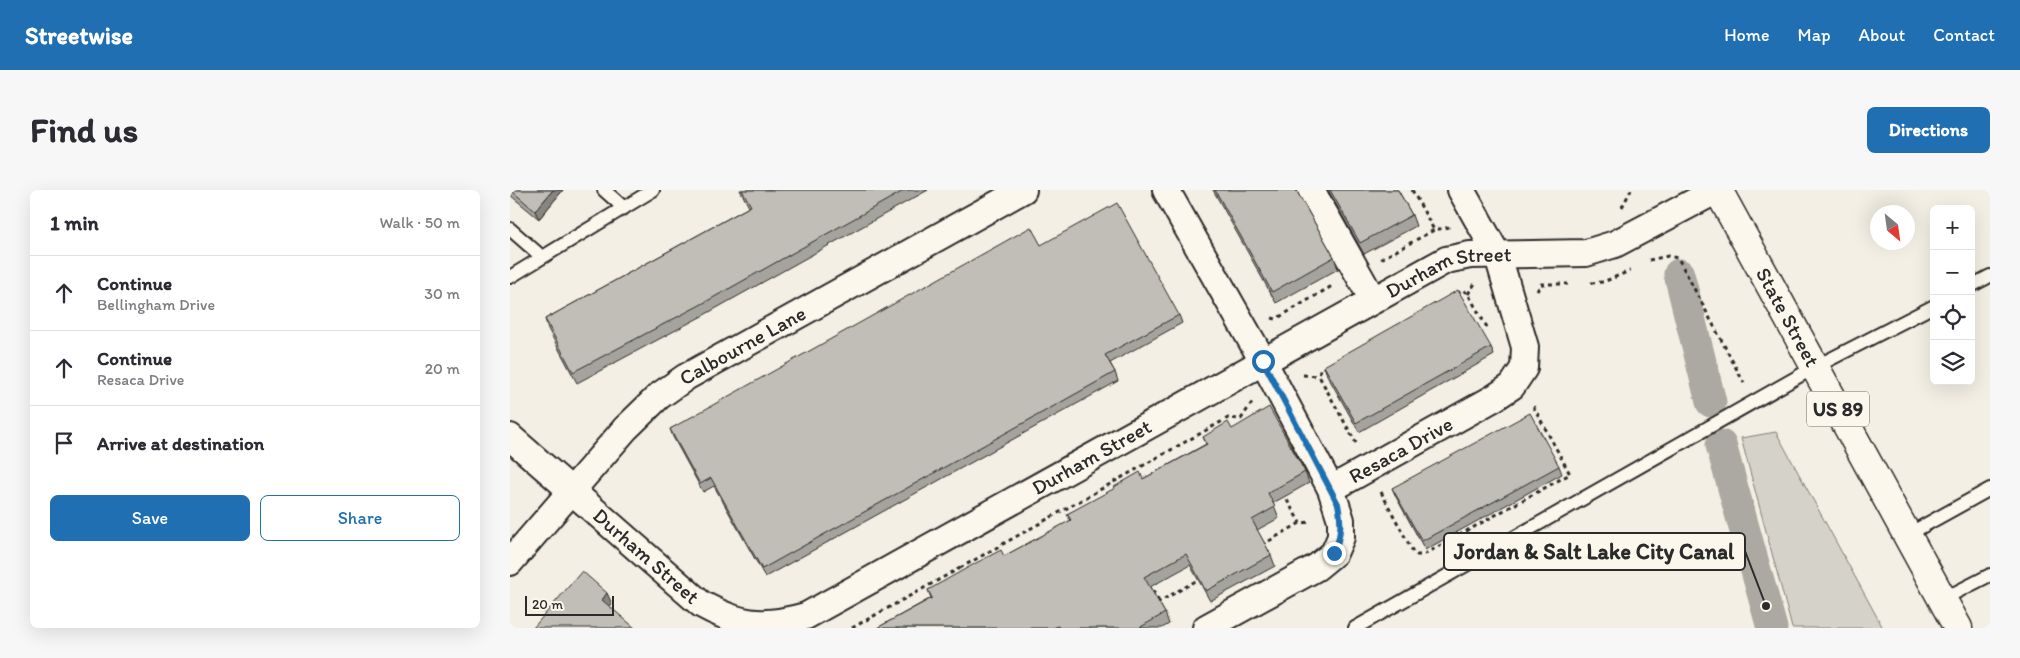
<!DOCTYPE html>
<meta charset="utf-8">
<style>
:root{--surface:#fff;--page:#f7f7f7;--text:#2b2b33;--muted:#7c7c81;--line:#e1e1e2;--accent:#1f6fb2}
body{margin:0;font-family:Itim,sans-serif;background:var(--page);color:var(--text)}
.controls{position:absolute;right:15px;top:15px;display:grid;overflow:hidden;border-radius:8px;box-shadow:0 5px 20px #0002}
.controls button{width:45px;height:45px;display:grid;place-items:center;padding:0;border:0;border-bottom:1px solid var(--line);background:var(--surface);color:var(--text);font:25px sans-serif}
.compass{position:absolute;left:1360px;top:15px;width:45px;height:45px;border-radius:50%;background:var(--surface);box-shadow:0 5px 20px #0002;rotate:151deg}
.scale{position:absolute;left:15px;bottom:12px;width:89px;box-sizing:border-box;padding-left:5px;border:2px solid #2b2b2b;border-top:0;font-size:14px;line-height:18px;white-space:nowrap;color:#2b2b2b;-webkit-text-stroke:4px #fbf7ec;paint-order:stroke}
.stop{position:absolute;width:15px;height:15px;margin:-11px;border:4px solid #1f6fb2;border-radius:50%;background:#fff}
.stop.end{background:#1f6fb2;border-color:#fff;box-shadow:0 1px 5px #0008}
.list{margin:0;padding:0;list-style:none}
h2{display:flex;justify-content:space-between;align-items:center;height:65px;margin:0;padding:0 20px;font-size:21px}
h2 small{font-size:16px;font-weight:400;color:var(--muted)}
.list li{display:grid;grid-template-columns:32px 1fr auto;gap:15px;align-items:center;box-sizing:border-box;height:75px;padding:0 20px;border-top:1px solid var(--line)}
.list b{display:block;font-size:19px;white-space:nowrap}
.list p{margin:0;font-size:16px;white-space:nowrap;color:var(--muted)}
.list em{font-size:16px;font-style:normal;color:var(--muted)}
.actions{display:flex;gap:10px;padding:15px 20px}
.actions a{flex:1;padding:11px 0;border:1px solid var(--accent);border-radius:8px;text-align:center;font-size:18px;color:var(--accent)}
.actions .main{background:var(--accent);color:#fff}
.icon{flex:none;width:28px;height:28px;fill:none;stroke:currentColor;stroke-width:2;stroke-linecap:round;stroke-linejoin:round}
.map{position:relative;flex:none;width:1480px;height:438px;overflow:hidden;border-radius:8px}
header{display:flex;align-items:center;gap:30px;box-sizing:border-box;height:70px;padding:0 25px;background:var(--accent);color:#fff}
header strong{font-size:24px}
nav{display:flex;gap:28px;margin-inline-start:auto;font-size:18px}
.intro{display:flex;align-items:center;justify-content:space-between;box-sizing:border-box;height:120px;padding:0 30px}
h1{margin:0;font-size:35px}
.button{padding:12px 22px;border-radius:8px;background:var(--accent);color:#fff;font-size:18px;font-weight:700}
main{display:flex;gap:30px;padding:0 30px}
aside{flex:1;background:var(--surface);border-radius:8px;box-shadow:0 5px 20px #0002}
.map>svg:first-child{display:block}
.green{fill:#d5d2c9;stroke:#807e7a}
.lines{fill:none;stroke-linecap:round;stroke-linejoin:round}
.canal{stroke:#aca9a2;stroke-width:31}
.service-casing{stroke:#2b2b2b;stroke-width:16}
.minor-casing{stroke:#2b2b2b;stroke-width:30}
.primary-casing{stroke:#2b2b2b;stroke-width:31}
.path{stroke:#2b2b2b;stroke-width:3;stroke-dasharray:4 4;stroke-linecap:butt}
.service{stroke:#fbf7ec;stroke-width:12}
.minor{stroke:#fbf7ec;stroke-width:26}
.primary{stroke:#fbf7ec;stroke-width:28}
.wall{fill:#a5a39d;stroke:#2b2b2b}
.shaded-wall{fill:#86857f;stroke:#2b2b2b}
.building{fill:#c0beb6;stroke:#2b2b2b}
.route{stroke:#1f6fb2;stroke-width:6}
.labels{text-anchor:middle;stroke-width:4.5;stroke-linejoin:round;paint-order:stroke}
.shield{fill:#fbf7ec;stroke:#696865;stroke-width:1}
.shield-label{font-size:20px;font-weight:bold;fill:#2b2b2b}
.street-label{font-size:21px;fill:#2b2b2b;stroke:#fbf7ec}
.leader{fill:none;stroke:#2b2b2b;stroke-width:2}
.callout-dot{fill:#2b2b2b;stroke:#fbf7ec;stroke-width:2}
.callout{fill:#fbf7ec;stroke:#2b2b2b;stroke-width:2}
.callout-label{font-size:22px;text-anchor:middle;font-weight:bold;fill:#2b2b2b}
</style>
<header>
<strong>Streetwise</strong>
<nav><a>Home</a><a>Map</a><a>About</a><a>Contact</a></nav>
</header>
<div class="intro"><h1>Find us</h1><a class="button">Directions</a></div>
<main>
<aside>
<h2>1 min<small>Walk · 50 m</small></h2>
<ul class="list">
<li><svg class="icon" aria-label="ahead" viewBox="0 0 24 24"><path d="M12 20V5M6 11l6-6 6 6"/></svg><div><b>Continue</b><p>Bellingham Drive</p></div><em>30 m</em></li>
<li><svg class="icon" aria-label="ahead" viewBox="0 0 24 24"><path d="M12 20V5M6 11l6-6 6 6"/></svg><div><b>Continue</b><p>Resaca Drive</p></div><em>20 m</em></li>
<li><svg class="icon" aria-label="arrive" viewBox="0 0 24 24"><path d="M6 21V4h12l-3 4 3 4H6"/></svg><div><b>Arrive at destination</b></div></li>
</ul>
<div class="actions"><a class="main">Save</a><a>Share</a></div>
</aside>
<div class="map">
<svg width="1480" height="438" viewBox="0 0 1480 438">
<rect width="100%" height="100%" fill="#f3efe4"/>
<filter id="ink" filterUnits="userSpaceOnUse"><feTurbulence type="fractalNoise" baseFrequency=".02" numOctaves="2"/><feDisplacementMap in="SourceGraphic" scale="10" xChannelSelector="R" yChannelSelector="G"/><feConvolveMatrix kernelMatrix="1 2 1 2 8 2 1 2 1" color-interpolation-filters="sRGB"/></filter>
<g filter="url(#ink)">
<!-- green -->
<path class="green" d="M1266,242L1373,438H1282L1231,248Z"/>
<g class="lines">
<!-- canal -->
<g class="canal">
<path d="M1169,84L1201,212"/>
<path d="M1211,255L1262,438"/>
</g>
<defs>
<g id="service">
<path d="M94,0L114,18"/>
<path d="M0,39L32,67"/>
<path d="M0,87L143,0"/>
<path d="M1461,96L1480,86"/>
<path d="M1397,345L1480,299"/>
<path d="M1433,409L1480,385"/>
<path d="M845,438L1305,177L1424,116"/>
</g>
<g id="minor">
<path d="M656,0L753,171L821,299L831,330V347L824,363L807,377L696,438"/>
<path d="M801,0L863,110"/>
<path id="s1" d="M0,247L191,414C231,436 253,438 296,426L936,70L960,65L1076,63L1105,54L1207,0"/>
<path id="s2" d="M821,299L984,208L1002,196L1014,178L1015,157L988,66L951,0"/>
<path id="s3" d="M0,372L115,239L149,206L176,187L513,0"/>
</g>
<g id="primary">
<path id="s4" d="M1208,0L1448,438"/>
</g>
</defs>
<!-- service casing -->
<use href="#service" class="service-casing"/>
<!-- minor casing -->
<use href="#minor" class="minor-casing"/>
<!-- primary casing -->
<use href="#primary" class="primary-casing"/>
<!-- path -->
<g class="path">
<path d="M902,0L924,40"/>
<path d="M1112,17L1121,0"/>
<path d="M871,69L924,40L940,37"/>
<path d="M1139,70L1158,66L1168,68L1234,193"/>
<path d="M1081,93L1093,92L1120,81"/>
<path d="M1027,101L1031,94H1058"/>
<path d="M947,104L953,100L958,104L978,139"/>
<path d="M958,104L966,92"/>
<path d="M762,128L766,129L822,96"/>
<path d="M817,176L810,179L809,186L846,253"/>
<path d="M793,185L809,186"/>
<path d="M871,302L903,362L907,365H913L1060,284L1022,214"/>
<path d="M773,303L790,333"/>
<path d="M752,355L790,333L802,332"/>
<path d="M450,378L718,228L731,229L743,211"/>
<path d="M639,393L649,412"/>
<path d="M647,413L691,388"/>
<path d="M25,414L38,425"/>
<path d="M342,438L450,378L453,385"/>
</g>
<!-- service -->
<use href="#service" class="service"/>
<!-- minor -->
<use href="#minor" class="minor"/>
<!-- primary -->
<use href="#primary" class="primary"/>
</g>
<!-- wall -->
<g class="wall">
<path d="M0,0H53L29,29L0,5Z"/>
<path d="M230,0H418L194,125L67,193L38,139L35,129L239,17Z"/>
<path d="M703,0H786L824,67L828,79L766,113Z"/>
<path d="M818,0H888L902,25L906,36L854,64Z"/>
<path d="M531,55L669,125L672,133L600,173L605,182L608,191L255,387L204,296L193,302L163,247L160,239Z"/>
<path d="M981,157L984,165L849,242L817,185L814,176Z"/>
<path d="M722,239L795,282L799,293L763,313L769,328L747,340L761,365L765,376L700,411L680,375L640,397L655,423L659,434L652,438H367L421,408L418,400L494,366L560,331L557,324L633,289L696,254L693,247Z"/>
<path d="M1049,276L1052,284L915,360L886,307L882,298Z"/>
</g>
<!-- shaded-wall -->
<g class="shaded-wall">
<path d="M43,0H53L29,29L25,21Z"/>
<path d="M97,403L102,414L96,421L92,410Z"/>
</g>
<!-- building -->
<g class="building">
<path d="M1,0H43L25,21Z"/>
<path d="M232,0H395L190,115L63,182L35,129L241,16Z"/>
<path d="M705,0H786L824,67L762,102Z"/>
<path d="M820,0H888L902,25L850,53Z"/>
<path d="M607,13L669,125L595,165L605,182L252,379L201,288L190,294L160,239L521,37L531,55Z"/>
<path d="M948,100L981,157L846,233L814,176Z"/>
<path d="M759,217L795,282L758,303L765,317L742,330L761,365L696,401L676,364L634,387L655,423L629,438H549L548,436L543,438H367L422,408L418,400L466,373L491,360L494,366L561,330L557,324L605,298L604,297L630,282L633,289L697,254L693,247L718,232L722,239Z"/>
<path d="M1020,223L1049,276L912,351L882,298Z"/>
<path d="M72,381L97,403L92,410L125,438H23Z"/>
</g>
</g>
<g class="lines" filter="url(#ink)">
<!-- route -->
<path class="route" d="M753,171L828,314C832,333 831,345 824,363"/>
</g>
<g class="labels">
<!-- shield labels -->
<rect class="shield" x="1297" y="201.5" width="62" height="35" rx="4"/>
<g class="shield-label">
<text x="1328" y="226">US 89</text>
</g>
<!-- street labels -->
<g class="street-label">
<text dy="7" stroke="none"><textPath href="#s1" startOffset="1095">Durham Street</textPath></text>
<text dy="7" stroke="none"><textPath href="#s4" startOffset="145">State Street</textPath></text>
<text dy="7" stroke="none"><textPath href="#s3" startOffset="321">Calbourne Lane</textPath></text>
<text dy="7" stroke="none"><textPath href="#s2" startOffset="80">Resaca Drive</textPath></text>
<text dy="7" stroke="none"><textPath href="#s1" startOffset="690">Durham Street</textPath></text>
<text dy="7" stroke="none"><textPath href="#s1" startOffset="181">Durham Street</textPath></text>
</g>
</g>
<!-- callouts -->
<path class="leader" d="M1256 416L1235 361"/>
<circle class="callout-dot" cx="1256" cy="416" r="5"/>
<rect class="callout" x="934" y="343" width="301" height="37" rx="5"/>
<g class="callout-label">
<text x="1084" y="369">Jordan &amp; Salt Lake City Canal</text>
</g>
</svg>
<div class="controls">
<button>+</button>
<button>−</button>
<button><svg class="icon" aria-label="locate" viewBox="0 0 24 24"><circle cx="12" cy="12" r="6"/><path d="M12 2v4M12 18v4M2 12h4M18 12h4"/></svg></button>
<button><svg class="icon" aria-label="layers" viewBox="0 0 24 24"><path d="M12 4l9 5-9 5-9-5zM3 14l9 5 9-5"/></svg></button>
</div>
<svg class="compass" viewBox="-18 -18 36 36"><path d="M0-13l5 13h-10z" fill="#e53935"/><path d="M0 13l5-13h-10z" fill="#7c7c81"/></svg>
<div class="scale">20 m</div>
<div class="stop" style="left:753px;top:171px"></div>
<div class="stop end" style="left:824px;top:363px"></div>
</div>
</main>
